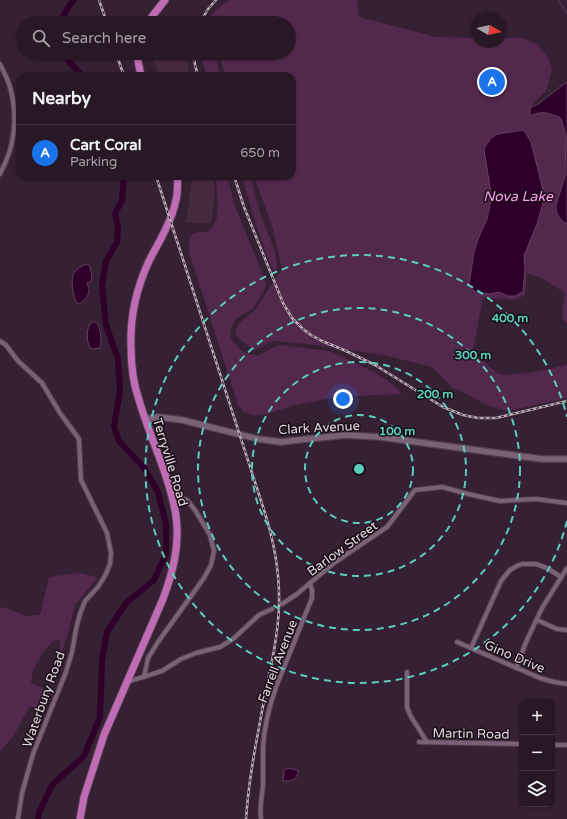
<!DOCTYPE html>
<meta charset="utf-8">
<style>
:root{--surface:#281826;--page:#342532;--text:#f1f3f6;--muted:#a5a0a7;--line:#443743;--accent:#1a73e8}
body{margin:0;font-family:"Varela Round",sans-serif;background:var(--page);color:var(--text)}
.controls{position:absolute;right:12px;bottom:12px;display:grid;overflow:hidden;border-radius:8px;box-shadow:0 1px 3px #0004}
.controls button{width:36px;height:36px;display:grid;place-items:center;padding:0;border:0;border-bottom:1px solid var(--line);background:var(--surface);color:var(--text);font:20px sans-serif}
.compass{position:absolute;left:471px;top:12px;width:36px;height:36px;border-radius:50%;background:var(--surface);box-shadow:0 1px 3px #0004;rotate:99deg}
.you{position:absolute;left:343px;top:399px;width:14px;height:14px;margin:-10px;border:3px solid #fff;border-radius:50%;background:#1a73e8;box-shadow:0 0 0 6px #1a73e833}
.badge{display:grid;place-items:center;width:26px;height:26px;border-radius:50%;background:var(--accent);color:#fff;font-size:13px;font-weight:700}
.pin{position:absolute;translate:-50% -50%;border:2px solid #fff;box-shadow:0 1px 4px #0006}
.list{margin:0;padding:0;list-style:none}
h2{display:flex;justify-content:space-between;align-items:center;height:52px;margin:0;padding:0 16px;font-size:17px}
h2 small{font-size:13px;font-weight:400;color:var(--muted)}
.list li{display:grid;grid-template-columns:26px 1fr auto;gap:12px;align-items:center;box-sizing:border-box;height:56px;padding:0 16px;border-top:1px solid var(--line)}
.list b{display:block;font-size:15px;white-space:nowrap}
.list p{margin:0;font-size:13px;white-space:nowrap;color:var(--muted)}
.list em{font-size:13px;font-style:normal;color:var(--muted)}
.icon{flex:none;width:22px;height:22px;fill:none;stroke:currentColor;stroke-width:2;stroke-linecap:round;stroke-linejoin:round}
.map{position:relative;flex:none;width:567px;height:819px;overflow:hidden}
.search{position:absolute;background:var(--surface);box-shadow:0 1px 3px #0004;left:16px;top:16px;width:280px;height:44px;display:flex;align-items:center;gap:10px;box-sizing:border-box;padding:0 14px;border-radius:22px;color:var(--muted);font-size:15px}
.panel{position:absolute;background:var(--surface);box-shadow:0 1px 3px #0004;left:16px;top:72px;width:280px;height:108px;border-radius:12px}
.map>svg:first-child{display:block}
.built{fill:#452a40}
.green{fill:#53284d}
.water{fill:#2e0029;stroke:#654060}
.lines{fill:none;stroke-linecap:round;stroke-linejoin:round}
.stream{stroke:#654060;stroke-width:1}
.river{stroke:#2e0029;stroke-width:6}
.minor-tunnel{stroke:#503b4d;stroke-width:4;stroke-dasharray:4 2;stroke-linecap:butt}
.minor-casing{stroke:#513e4e;stroke-width:6}
.secondary-casing{stroke:#513e4e;stroke-width:8}
.trunk-casing{stroke:#513e4e;stroke-width:9}
.minor{stroke:#7b6176;stroke-width:4}
.secondary{stroke:#7b6176;stroke-width:5.5}
.trunk{stroke:#c06cb4;stroke-width:7}
.rail-casing{stroke:#bcacb9;stroke-width:2.5}
.rail{stroke:#180e16;stroke-width:1;stroke-dasharray:3;stroke-linecap:butt}
.ring{fill:none;stroke:#5acebd;stroke-width:2;stroke-dasharray:7 5}
.labels{text-anchor:middle;stroke-width:3;stroke-linejoin:round;paint-order:stroke}
.street-label{font-size:13px;fill:#e4d5e1;stroke:#180e16}
.water-label{font-size:14px;font-style:italic;fill:#fe9cf0;stroke:#180e16}
.centre{fill:#5acebd;stroke:#180e16;stroke-width:2}
.ring-label{font-size:12px;text-anchor:middle;font-weight:bold;fill:#5acebd;stroke:#180e16;stroke-width:3;stroke-linejoin:round;paint-order:stroke}
</style>
<div class="map">
<svg width="567" height="819" viewBox="0 0 567 819">
<rect width="100%" height="100%" fill="#362033"/>
<!-- built -->
<g class="built">
<path d="M155,53H187L188,67L191,76H160L154,60Z"/>
<path d="M192,176H214L215,194L211,223H186L192,179Z"/>
</g>
<!-- green -->
<g class="green">
<path d="M230,0H357L359,17L436,37L477,38V42H501V38H523L537,44L548,58L552,69L546,91L536,100L530,108V116C544,111 546,112 559,117L561,118L564,128L566,139L565,177L556,205C555,213 560,220 567,224V324L563,319L562,314L565,293C554,286 540,275 527,274L525,295L515,300L483,297L473,352L498,374C518,377 548,369 567,365V398L508,411L489,406L452,387L432,367L383,355L315,345L273,341L255,350L243,342L235,334L238,324L255,310L282,269L272,226L254,176H292V76H225L219,53H289V23H210L209,17C215,10 222,5 230,0Z"/>
<path d="M202,53H215L220,76H207L203,64Z"/>
<path d="M216,176H227L235,206L264,278L266,286C262,293 258,301 253,308C250,312 244,313 240,316C233,320 229,331 231,338C233,342 236,345 239,348C244,352 250,356 256,355C265,355 270,347 279,345L329,351C338,354 346,359 355,363C371,371 391,379 402,394L337,397L291,406L264,415H253L243,412L238,405L189,252C187,221 202,239 212,228C222,216 216,191 216,176Z"/>
<path d="M242,176H251C253,190 257,203 261,216C265,227 282,262 276,272H274C260,242 251,208 242,176Z"/>
<path d="M78,573L98,577L75,605L68,633L60,657V640L53,641L42,654L33,670L31,683L52,692L46,707H29L14,735L0,752V607L12,610L26,616L40,615L49,577Z"/>
</g>
<!-- water -->
<g class="water">
<path d="M567,82V224C560,220 555,213 556,205L565,177L566,139L564,128L561,119L559,117C547,113 543,110 530,116V108L538,104Z"/>
<path d="M523,130L525,132L531,142L543,190L544,200L537,224L524,256L525,269L523,291L516,296H508L499,292L490,294L476,292L471,289L469,284L474,252L478,239L487,219L491,200V193L485,156L484,149L487,144L491,138L498,134Z"/>
<path d="M86,264L90,266L92,276L91,282L87,283C88,286 89,288 89,290C89,296 83,302 79,304L77,303C74,299 74,295 73,291C71,275 72,271 86,264Z"/>
<path d="M92,322H96C101,327 102,341 100,348L94,349L90,348C86,340 86,328 92,322Z"/>
<path d="M287,768L298,770V773L295,779L289,781H283L284,771Z"/>
</g>
<g class="lines">
<!-- stream -->
<path class="stream" d="M558,0L567,13"/>
<!-- river -->
<g class="river">
<path d="M60,23L67,9L74,0"/>
<path d="M62,53L82,76"/>
<path d="M38,819L39,813L52,785L84,756L100,717L102,661L107,632L126,603L154,580L166,554V524L158,492L144,468L119,441L114,427L120,390L118,359L106,325L102,286L106,261L117,242L118,228L115,213L122,201L124,176"/>
</g>
<!-- minor-tunnel -->
<path class="minor-tunnel" d="M272,609L282,604"/>
<defs>
<g id="minor">
<path d="M0,64C3,71 7,77 9,84C15,102 16,124 12,142C10,153 5,164 0,174"/>
<path d="M0,341L6,345L18,361L42,383L60,413L79,439L81,480L107,533L111,553L110,564L106,574L98,587L85,601L80,614L76,629L72,652L66,672L33,754L22,793L18,819"/>
<path d="M282,604L297,594L334,563L387,527L415,490L442,487L468,494L500,501L536,499L567,503"/>
<path d="M537,620L557,629L567,630"/>
<path d="M457,642L540,678L554,682L567,684"/>
<path d="M471,648L501,581L510,570L517,566L522,564H536L547,568L561,577"/>
<path d="M516,668L526,642L542,608L567,568"/>
<path d="M407,672V707L410,715L427,742"/>
<path d="M144,677L148,658L158,642L204,578L211,565L214,551L210,535L195,510L187,500L179,497H172"/>
<path d="M127,682L162,671L181,659L196,653L220,647L233,639L259,615L272,609"/>
<path d="M419,742L522,744"/>
<path d="M552,745H567"/>
<path d="M261,819C259,808 262,797 263,785C263,773 263,760 263,748C264,727 269,707 276,687L312,598V590L310,583"/>
</g>
<path id="secondary" d="M146,419L158,417L182,420L258,439L281,442L298,440L346,435L380,437L542,459H567"/>
<g id="trunk">
<path d="M147,23L165,0"/>
<path d="M138,53V61L141,76"/>
<path d="M80,819L84,797L104,735L163,599C173,572 180,545 176,516C170,477 150,438 139,400C133,383 131,364 131,346C130,318 137,287 149,261C155,249 162,238 167,226C171,218 174,209 176,200C178,193 177,184 178,176"/>
</g>
</defs>
<!-- minor casing -->
<use href="#minor" class="minor-casing"/>
<!-- secondary casing -->
<use href="#secondary" class="secondary-casing"/>
<!-- trunk casing -->
<use href="#trunk" class="trunk-casing"/>
<!-- minor -->
<use href="#minor" class="minor"/>
<!-- secondary -->
<use href="#secondary" class="secondary"/>
<!-- trunk -->
<use href="#trunk" class="trunk"/>
<defs>
<g id="rail">
<path d="M99,0L107,23"/>
<path d="M200,23L208,9L216,0"/>
<path d="M116,53L124,76"/>
<path d="M194,53L195,65L198,76"/>
<path d="M156,176L264,510C274,541 280,574 279,606C278,634 272,662 266,690C258,733 249,775 246,819"/>
<path d="M234,176L244,207L283,303L292,318L303,329L311,335L322,341L344,350L375,365L443,407L463,415L478,418H496L567,401"/>
</g>
</defs>
<!-- rail casing -->
<use href="#rail" class="rail-casing"/>
<!-- rail -->
<use href="#rail" class="rail"/>
</g>
<!-- distance rings -->
<g class="ring">
<circle cx="359" cy="469" r="54"/>
<circle cx="359" cy="469" r="107"/>
<circle cx="359" cy="469" r="161"/>
<path d="M567 521A214 214 0 1 1 567 417"/>
</g>
<g class="labels">
<!-- street labels -->
<g class="street-label">
<text transform="translate(319 427) rotate(-3)" y="5">Clark Avenue</text>
<text transform="translate(171 462) rotate(73)" y="5">Terryville Road</text>
<text transform="translate(342 548) rotate(-36)" y="5">Barlow Street</text>
<text transform="translate(515 656) rotate(23)" y="5">Gino Drive</text>
<text transform="translate(277 661) rotate(-69)" y="5">Farrell Avenue</text>
<text transform="translate(43 699) rotate(-70)" y="5">Waterbury Road</text>
<text transform="translate(471 733) rotate(1)" y="5">Martin Road</text>
</g>
<!-- water labels -->
<g class="water-label">
<text x="518" y="201">Nova Lake</text>
</g>
</g>
<circle cx="359" cy="469" r="6" class="centre"/>
<g class="ring-label">
<text x="510" y="322">400 m</text>
<text x="473" y="359">300 m</text>
<text x="435" y="398">200 m</text>
<text x="397" y="435">100 m</text>
</g>
</svg>
<div class="controls">
<button>+</button>
<button>−</button>
<button><svg class="icon" aria-label="layers" viewBox="0 0 24 24"><path d="M12 4l9 5-9 5-9-5zM3 14l9 5 9-5"/></svg></button>
</div>
<svg class="compass" viewBox="-18 -18 36 36"><path d="M0-13l5 13h-10z" fill="#e53935"/><path d="M0 13l5-13h-10z" fill="#a5a0a7"/></svg>
<div class="you"></div>
<div class="pin badge" style="left:492px;top:82px">A</div>
<div class="search"><svg class="icon" aria-label="search" viewBox="0 0 24 24"><circle cx="10" cy="10" r="6"/><path d="M15 15l6 6"/></svg>Search here</div>
<section class="panel">
<h2>Nearby<small></small></h2>
<ul class="list">
<li><span class="badge">A</span><div><b>Cart Coral</b><p>Parking</p></div><em>650 m</em></li>
</ul>
</section>
</div>
